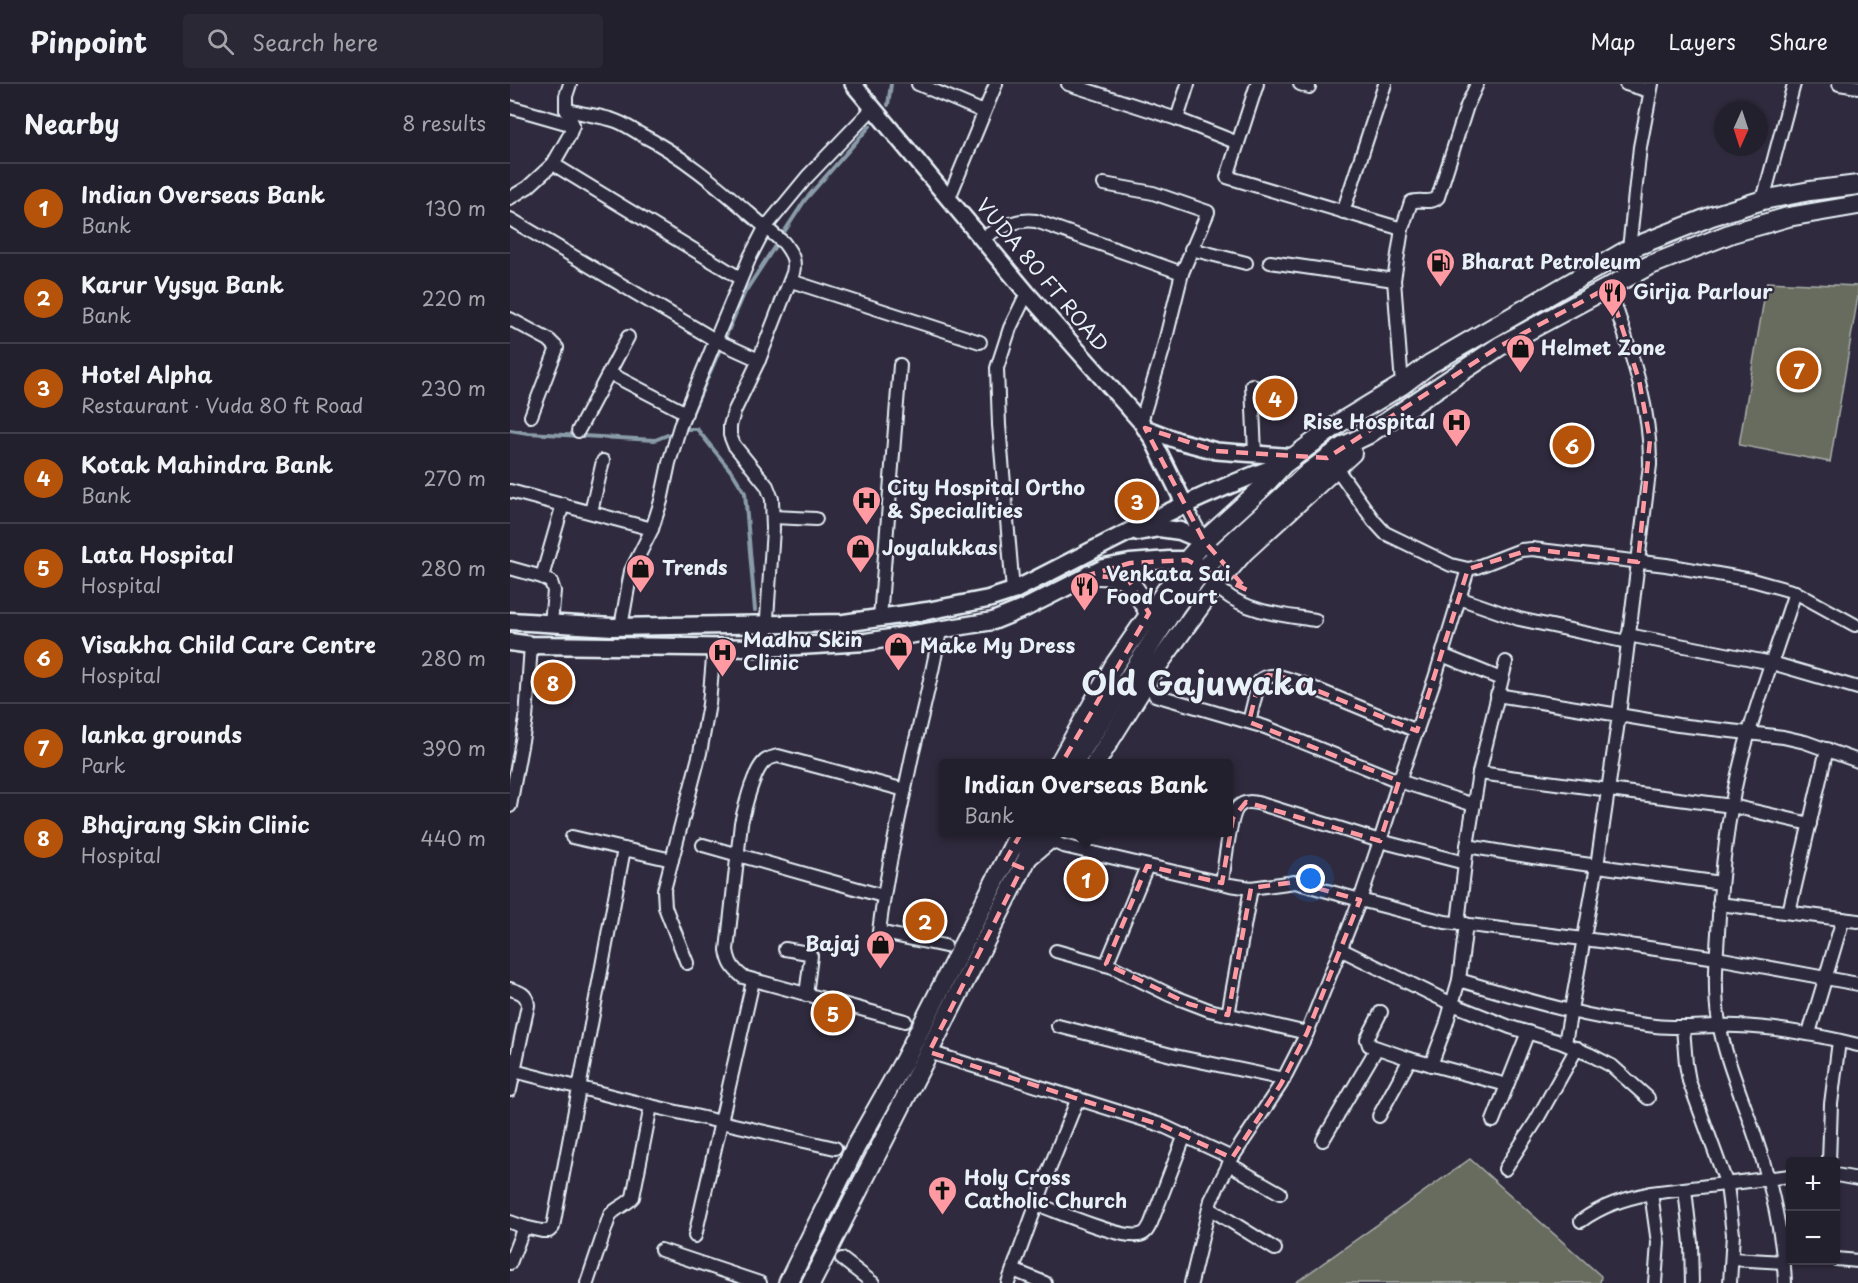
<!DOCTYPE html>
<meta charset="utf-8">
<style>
:root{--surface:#23202e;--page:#2b2836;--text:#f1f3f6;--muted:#a3a3aa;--line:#403e4a;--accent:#b45309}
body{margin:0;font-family:"Playpen Sans",sans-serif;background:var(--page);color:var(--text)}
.controls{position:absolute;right:18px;bottom:18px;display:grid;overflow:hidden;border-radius:6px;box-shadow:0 2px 4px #0004}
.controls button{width:54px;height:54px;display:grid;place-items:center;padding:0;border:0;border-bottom:2px solid var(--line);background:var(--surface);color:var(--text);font:30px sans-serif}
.compass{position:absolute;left:1204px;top:18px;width:54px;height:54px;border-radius:50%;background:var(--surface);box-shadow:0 2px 4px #0004;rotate:183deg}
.you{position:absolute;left:801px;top:795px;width:21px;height:21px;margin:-15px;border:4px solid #fff;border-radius:50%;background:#1a73e8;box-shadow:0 0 0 9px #1a73e833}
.badge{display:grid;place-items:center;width:39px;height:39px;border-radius:50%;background:var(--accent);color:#fff;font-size:20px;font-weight:700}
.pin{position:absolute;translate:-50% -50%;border:3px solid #fff;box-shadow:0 2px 6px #0006}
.popup{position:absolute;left:429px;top:675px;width:294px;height:78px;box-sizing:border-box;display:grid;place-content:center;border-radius:6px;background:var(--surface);filter:drop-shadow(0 2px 4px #0005);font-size:20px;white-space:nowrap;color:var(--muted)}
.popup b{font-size:22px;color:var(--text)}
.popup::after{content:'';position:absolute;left:50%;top:100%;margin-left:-12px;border:12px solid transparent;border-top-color:var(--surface)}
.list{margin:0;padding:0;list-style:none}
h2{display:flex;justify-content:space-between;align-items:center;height:78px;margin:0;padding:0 24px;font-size:26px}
h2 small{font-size:20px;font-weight:400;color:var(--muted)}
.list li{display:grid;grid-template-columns:39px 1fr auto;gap:18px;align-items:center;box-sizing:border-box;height:90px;padding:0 24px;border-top:2px solid var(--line)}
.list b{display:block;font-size:22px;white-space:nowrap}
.list p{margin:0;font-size:20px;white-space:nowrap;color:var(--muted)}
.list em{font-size:20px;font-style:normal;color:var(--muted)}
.icon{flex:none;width:33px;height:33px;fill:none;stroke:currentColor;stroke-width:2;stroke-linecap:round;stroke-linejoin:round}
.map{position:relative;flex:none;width:1348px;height:1199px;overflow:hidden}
header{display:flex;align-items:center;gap:36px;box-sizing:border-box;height:84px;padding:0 30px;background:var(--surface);border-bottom:2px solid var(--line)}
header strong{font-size:28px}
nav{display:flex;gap:33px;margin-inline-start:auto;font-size:21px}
.search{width:420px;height:54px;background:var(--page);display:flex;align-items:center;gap:15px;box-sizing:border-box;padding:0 21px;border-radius:6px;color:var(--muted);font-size:22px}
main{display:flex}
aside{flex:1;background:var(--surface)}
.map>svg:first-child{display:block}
.green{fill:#686c5e;stroke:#a8aeab;stroke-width:1.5}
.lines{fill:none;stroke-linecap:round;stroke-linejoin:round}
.stream{stroke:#8a9ca9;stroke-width:4}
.minor-casing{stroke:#e8f1f8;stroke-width:16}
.tertiary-casing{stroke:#e8f1f8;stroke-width:20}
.secondary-casing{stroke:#e8f1f8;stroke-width:21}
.primary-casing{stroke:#e8f1f8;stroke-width:22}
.minor{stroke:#2f2a3d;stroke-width:12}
.tertiary{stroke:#2f2a3d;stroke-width:15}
.secondary{stroke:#2f2a3d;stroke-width:16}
.primary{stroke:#2f2a3d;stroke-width:18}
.marked{fill:none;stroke:#ff9aa2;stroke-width:4.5;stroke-dasharray:12 8;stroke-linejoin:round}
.labels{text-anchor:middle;stroke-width:4.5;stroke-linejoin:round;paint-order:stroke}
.poi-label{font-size:20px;font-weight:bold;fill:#e8f1f8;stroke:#2f2a3d;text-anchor:start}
.street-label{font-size:20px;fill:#e8f1f8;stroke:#2f2a3d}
.town-label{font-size:32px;font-weight:bold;fill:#e8f1f8;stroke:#2f2a3d}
</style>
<header>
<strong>Pinpoint</strong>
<div class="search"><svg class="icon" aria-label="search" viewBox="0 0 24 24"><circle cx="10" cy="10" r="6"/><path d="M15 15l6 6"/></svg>Search here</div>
<nav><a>Map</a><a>Layers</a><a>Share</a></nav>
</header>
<main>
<aside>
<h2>Nearby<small>8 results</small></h2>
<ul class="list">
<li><span class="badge">1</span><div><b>Indian Overseas Bank</b><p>Bank</p></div><em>130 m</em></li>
<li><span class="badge">2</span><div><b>Karur Vysya Bank</b><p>Bank</p></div><em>220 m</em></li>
<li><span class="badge">3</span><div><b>Hotel Alpha</b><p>Restaurant · Vuda 80 ft Road</p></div><em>230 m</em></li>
<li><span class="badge">4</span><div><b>Kotak Mahindra Bank</b><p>Bank</p></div><em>270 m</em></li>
<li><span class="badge">5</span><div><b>Lata Hospital</b><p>Hospital</p></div><em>280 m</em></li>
<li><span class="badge">6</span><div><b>Visakha Child Care Centre</b><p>Hospital</p></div><em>280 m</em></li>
<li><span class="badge">7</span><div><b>lanka grounds</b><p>Park</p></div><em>390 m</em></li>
<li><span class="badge">8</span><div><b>Bhajrang Skin Clinic</b><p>Hospital</p></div><em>440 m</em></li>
</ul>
</aside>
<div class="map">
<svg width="1348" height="1199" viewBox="0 0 1348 1199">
<rect width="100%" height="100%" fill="#2f2a3d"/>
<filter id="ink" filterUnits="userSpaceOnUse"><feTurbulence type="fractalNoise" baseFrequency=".0167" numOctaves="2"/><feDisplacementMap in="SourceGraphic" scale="12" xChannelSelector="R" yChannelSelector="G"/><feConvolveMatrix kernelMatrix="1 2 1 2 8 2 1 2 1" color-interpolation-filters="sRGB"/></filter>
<g filter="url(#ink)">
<!-- green -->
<g class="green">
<path d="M1257,198L1348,202V212L1320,378L1229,361Z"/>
<path d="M960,1075L1091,1192L1090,1199H785Z"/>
</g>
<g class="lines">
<!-- stream -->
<g class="stream">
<path d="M378,21L381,0"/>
<path d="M177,341L235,208L295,116L360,42"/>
<path d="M172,345H187L224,391L235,409L245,526"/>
<path d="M0,346L18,349L145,356L165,348"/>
</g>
<defs>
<g id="minor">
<path d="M408,0L474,28"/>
<path d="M558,0L667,35L728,59L717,93L892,145L901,118C910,114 921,121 928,113L957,22L967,0"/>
<path d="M790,0L799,3"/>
<path d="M1116,0L1140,7"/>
<path d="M1329,0L1348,3"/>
<path d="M0,23L63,41"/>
<path d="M56,25C72,31 90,31 106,37C114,40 122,45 130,50C184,77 228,121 274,159C282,170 286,176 283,189L249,276L224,328L220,342V351L224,361L257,402L262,415L263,445L255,564"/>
<path d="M667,35L678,0"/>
<path d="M728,59L747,0"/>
<path d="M43,80L230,194"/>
<path d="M594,100L643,109L698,128L672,189L653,266L631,338"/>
<path d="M0,114L18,103L43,80L59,52L63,41L56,25V12L60,0"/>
<path d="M439,114L486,0"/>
<path d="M1253,116L1284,0"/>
<path d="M833,128L875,0"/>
<path d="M0,135L205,256L249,276"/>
<path d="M472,154C490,144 505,134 526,137L672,189"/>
<path d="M681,165L736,179"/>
<path d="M1119,165L1130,63L1142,0"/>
<path d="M760,178L884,196"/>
<path d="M281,197L470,258"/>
<path d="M1099,203C1118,261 1141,319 1140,381L1109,631L1168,641L1273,653L1295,658L1348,677"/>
<path d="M0,235L39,256L47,264L21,332"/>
<path d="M99,289L176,329"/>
<path d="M742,301L745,370"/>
<path d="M892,301L884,196L892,145"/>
<path d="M68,347L118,253"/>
<path d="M832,392L864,437L875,449L941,481L958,485L967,483L1011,466L1022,465L1156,481L1242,496L1285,508L1345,541"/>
<path d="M0,407L142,445L151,417L159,379L170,342L240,173L255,144L297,93L363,24"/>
<path d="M674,419L694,457"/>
<path d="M81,428L93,377"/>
<path d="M263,433L306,435"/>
<path d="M0,484L32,493L41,498L44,507L41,539"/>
<path d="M958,485L925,594L889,697L964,721"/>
<path d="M32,493L53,420"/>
<path d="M503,507L489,341L487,284L500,244L517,209"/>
<path d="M713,508C739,529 773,531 805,536"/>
<path d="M949,514L1009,535L1117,558"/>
<path d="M370,534L390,281"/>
<path d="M111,543L121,487L142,445"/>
<path d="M430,546C423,589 412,630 402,672C390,730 376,789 369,848L435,862"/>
<path d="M1118,551L1262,579L1348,604"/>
<path d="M932,571L991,595"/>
<path d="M645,611L755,643L889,697L870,757L955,779"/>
<path d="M987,611L1109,631L1087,782L1055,959"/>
<path d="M739,638L749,597C761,586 777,595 791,599L907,647"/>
<path d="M969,689L1222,722L1300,740"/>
<path d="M0,722L16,635L21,561"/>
<path d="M62,753L162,776"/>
<path d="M539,756L553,762L720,801L741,804L785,798L850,816L870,757L751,720C743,718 735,716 728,723C720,731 714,785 712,799"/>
<path d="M193,761L373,812"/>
<path d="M957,762L1023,773L1211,799"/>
<path d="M1209,820L1348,837"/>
<path d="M1279,828L1317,665"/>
<path d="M948,839L957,762L969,689L996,578"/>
<path d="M275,865L298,869L301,872L296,911"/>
<path d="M832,866L942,920L1000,943L1050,958L1081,971L1102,982L1138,1014"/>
<path d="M546,867L603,883L660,911L699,926L797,949"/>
<path d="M177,879L155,823L154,806L190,669L199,620L204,563"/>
<path d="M596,881L637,782"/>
<path d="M949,896C1013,915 1079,935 1145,942C1172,945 1199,941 1227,942C1268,943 1308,951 1348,961"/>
<path d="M0,905C10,908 17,910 18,921L4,987"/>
<path d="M871,928L857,955L859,961L900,975L997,1001"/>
<path d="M718,931L741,804"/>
<path d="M395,937L233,893C223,885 219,879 217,866L231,739C235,723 243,687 255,677C259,674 263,673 268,672L395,706"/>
<path d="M548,942L665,972L774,995"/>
<path d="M1173,944L1176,980L1179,997L1217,1101L1223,1150L1220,1199"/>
<path d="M1299,949L1333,835"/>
<path d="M419,968L651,1041L722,1074L701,1116L681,1199"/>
<path d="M921,981L936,941L949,896L956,840"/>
<path d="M0,1006L4,987L141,1022L325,1064"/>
<path d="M869,1032L900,975"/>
<path d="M983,1037L1018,948"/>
<path d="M813,1056L867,964"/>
<path d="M722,1074L771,1000L797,949L850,816L935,838L1098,858L1207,874L1348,900"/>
<path d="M1319,1078L1321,1020L1329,957"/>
<path d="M719,1080L770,1109"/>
<path d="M995,1085L1026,1037L1067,964"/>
<path d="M1326,1091L1348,1095"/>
<path d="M1175,1105L1181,1159L1182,1199"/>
<path d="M1141,1109L1148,1159L1145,1199"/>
<path d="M526,1120C547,1127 610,1155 629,1151C636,1150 638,1145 641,1139L675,1051"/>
<path d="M699,1124L765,1165"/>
<path d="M1071,1137C1093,1121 1114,1115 1141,1109L1280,1092"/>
<path d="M0,1138L14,1143L0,1179"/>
<path d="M14,1143L32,1147H39L43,1143L114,765"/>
<path d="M185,1152L243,897"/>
<path d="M151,1166L250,1199"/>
<path d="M332,1175L363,1199"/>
<path d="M1222,1175L1274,1178"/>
<path d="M1326,1175L1348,1177"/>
<path d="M503,1186L535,1199"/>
<path d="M77,1199L100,1131C107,1123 117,1121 123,1113L141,1022"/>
<path d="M498,1199L539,1086L568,1014"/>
<path d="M1275,1199C1273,1149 1261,1099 1245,1052C1233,1015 1216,978 1209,939C1204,909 1206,879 1208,849C1210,801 1215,755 1224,708C1238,640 1264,574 1285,508"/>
</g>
<g id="tertiary">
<path d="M343,0L517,209L631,338L642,354L674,419"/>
<path d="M635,344L669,357L706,367L785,373"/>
</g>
<g id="secondary">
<path d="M628,448L649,444L670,447L694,457L707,472"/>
<path d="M0,537L103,543L334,539L417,527L478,515L503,507C595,461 677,414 774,380"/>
<path d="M0,558L21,561L255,564L356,558L483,537L515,524L594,484L620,479L659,476H677L693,485"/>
</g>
<g id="primary">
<path d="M579,491C621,490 619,495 639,529"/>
<path d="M549,680L605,580L677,476L694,457L749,407L774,380L831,338L892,301L920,280L1119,165L1202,132L1253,116L1300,107L1348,101"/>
<path d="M563,680L666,521L693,485L799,388L834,362L857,351L990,262L1138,182L1222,149L1278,133L1348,121"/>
<path d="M585,680L640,592L701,507L734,468L842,369"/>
<path d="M518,773L539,756L544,748"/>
<path d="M278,1199L346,1062L394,977L510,748"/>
<path d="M301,1199L518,773L521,748"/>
</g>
</defs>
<!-- minor casing -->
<use href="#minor" class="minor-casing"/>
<!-- tertiary casing -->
<use href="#tertiary" class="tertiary-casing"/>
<!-- secondary casing -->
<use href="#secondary" class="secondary-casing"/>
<!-- primary casing -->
<use href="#primary" class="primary-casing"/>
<!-- minor -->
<use href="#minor" class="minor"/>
<!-- tertiary -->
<use href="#tertiary" class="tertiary"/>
<!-- secondary -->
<use href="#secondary" class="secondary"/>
<!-- primary -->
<use href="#primary" class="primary"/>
</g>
</g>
<!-- marked area -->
<path class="marked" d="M1099,203L1129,296L1140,356L1128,478L1022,465L958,485L907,647L776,594L758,591L749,597L739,638L889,697L870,757L736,718L723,734L712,799L637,782L596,880L679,920L718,931L741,804L785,798L850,816L797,949L771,1000L722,1074L651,1041L419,968L512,784L495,777L639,529L618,495L579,491L620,479L677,476L737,506L694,457L635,344L706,367L817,374L990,262Z"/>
<!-- icons -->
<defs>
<symbol id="fuel-pin" viewBox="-11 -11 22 30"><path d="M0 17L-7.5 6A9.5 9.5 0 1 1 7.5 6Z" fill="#ff9aa2" stroke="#2f2a3d"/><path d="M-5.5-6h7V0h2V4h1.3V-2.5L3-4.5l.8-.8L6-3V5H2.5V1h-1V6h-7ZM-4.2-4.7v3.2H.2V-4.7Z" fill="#111"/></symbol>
<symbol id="restaurant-pin" viewBox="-11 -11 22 30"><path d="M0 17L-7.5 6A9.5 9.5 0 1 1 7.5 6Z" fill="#ff9aa2" stroke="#2f2a3d"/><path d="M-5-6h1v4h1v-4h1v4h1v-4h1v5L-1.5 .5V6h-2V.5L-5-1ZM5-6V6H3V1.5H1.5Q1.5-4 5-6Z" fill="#111"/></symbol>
<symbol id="shop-pin" viewBox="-11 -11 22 30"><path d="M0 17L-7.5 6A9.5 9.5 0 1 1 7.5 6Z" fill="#ff9aa2" stroke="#2f2a3d"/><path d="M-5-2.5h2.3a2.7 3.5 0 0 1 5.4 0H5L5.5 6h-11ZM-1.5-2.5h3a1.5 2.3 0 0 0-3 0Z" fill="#111"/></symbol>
<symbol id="hospital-pin" viewBox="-11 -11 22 30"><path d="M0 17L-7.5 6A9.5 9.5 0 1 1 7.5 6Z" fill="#ff9aa2" stroke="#2f2a3d"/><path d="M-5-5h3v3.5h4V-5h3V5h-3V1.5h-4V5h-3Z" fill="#111"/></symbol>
<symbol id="church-pin" viewBox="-11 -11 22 30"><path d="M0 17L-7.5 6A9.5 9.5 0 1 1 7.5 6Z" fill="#ff9aa2" stroke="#2f2a3d"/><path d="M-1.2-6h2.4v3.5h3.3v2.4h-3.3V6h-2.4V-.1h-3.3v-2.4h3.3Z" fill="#111"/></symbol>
</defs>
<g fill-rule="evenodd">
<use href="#fuel-pin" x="914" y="162" width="33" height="45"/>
<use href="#restaurant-pin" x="1086" y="192" width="33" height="45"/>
<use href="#shop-pin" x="994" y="248" width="33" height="45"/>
<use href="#hospital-pin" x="930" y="322" width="33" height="45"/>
<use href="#hospital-pin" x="340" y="400" width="33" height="45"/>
<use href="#shop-pin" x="334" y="448" width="33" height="45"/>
<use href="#shop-pin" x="114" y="468" width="33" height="45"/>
<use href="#restaurant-pin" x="558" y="486" width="33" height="45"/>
<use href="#shop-pin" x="372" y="546" width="33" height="45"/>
<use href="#hospital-pin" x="196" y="552" width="33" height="45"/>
<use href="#shop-pin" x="354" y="844" width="33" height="45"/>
<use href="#church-pin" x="416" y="1090" width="33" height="45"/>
</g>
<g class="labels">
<!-- poi labels -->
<g class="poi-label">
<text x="951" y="185">Bharat Petroleum</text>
<text x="1123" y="215">Girija Parlour</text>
<text x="1031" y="271">Helmet Zone</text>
<text x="925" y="345" text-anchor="end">Rise Hospital</text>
<text x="377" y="411">City Hospital Ortho<tspan x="377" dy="23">&amp; Specialities</tspan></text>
<text x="372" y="471">Joyalukkas</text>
<text x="152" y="491">Trends</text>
<text x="596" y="497">Venkata Sai<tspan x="596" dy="23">Food Court</tspan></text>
<text x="233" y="563">Madhu Skin<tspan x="233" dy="23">Clinic</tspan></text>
<text x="410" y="569">Make My Dress</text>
<text x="350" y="867" text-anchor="end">Bajaj</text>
<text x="454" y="1101">Holy Cross<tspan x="454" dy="23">Catholic Church</tspan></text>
</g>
<!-- street labels -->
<g class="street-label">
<text transform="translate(532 191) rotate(50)" y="7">VUDA 80 FT ROAD</text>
</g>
<!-- town labels -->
<g class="town-label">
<text x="689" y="611">Old Gajuwaka</text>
</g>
</g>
</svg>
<div class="controls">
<button>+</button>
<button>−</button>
</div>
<svg class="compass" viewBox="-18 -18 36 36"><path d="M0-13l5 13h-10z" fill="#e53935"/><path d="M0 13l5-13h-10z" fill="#a3a3aa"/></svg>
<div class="you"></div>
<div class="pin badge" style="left:576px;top:795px">1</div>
<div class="popup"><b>Indian Overseas Bank</b>Bank</div>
<div class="pin badge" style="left:415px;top:837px">2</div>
<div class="pin badge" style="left:627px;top:417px">3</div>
<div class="pin badge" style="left:765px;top:314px">4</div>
<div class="pin badge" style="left:323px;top:929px">5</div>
<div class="pin badge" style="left:1062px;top:361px">6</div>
<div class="pin badge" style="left:1289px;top:286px">7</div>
<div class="pin badge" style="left:43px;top:598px">8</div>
</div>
</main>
